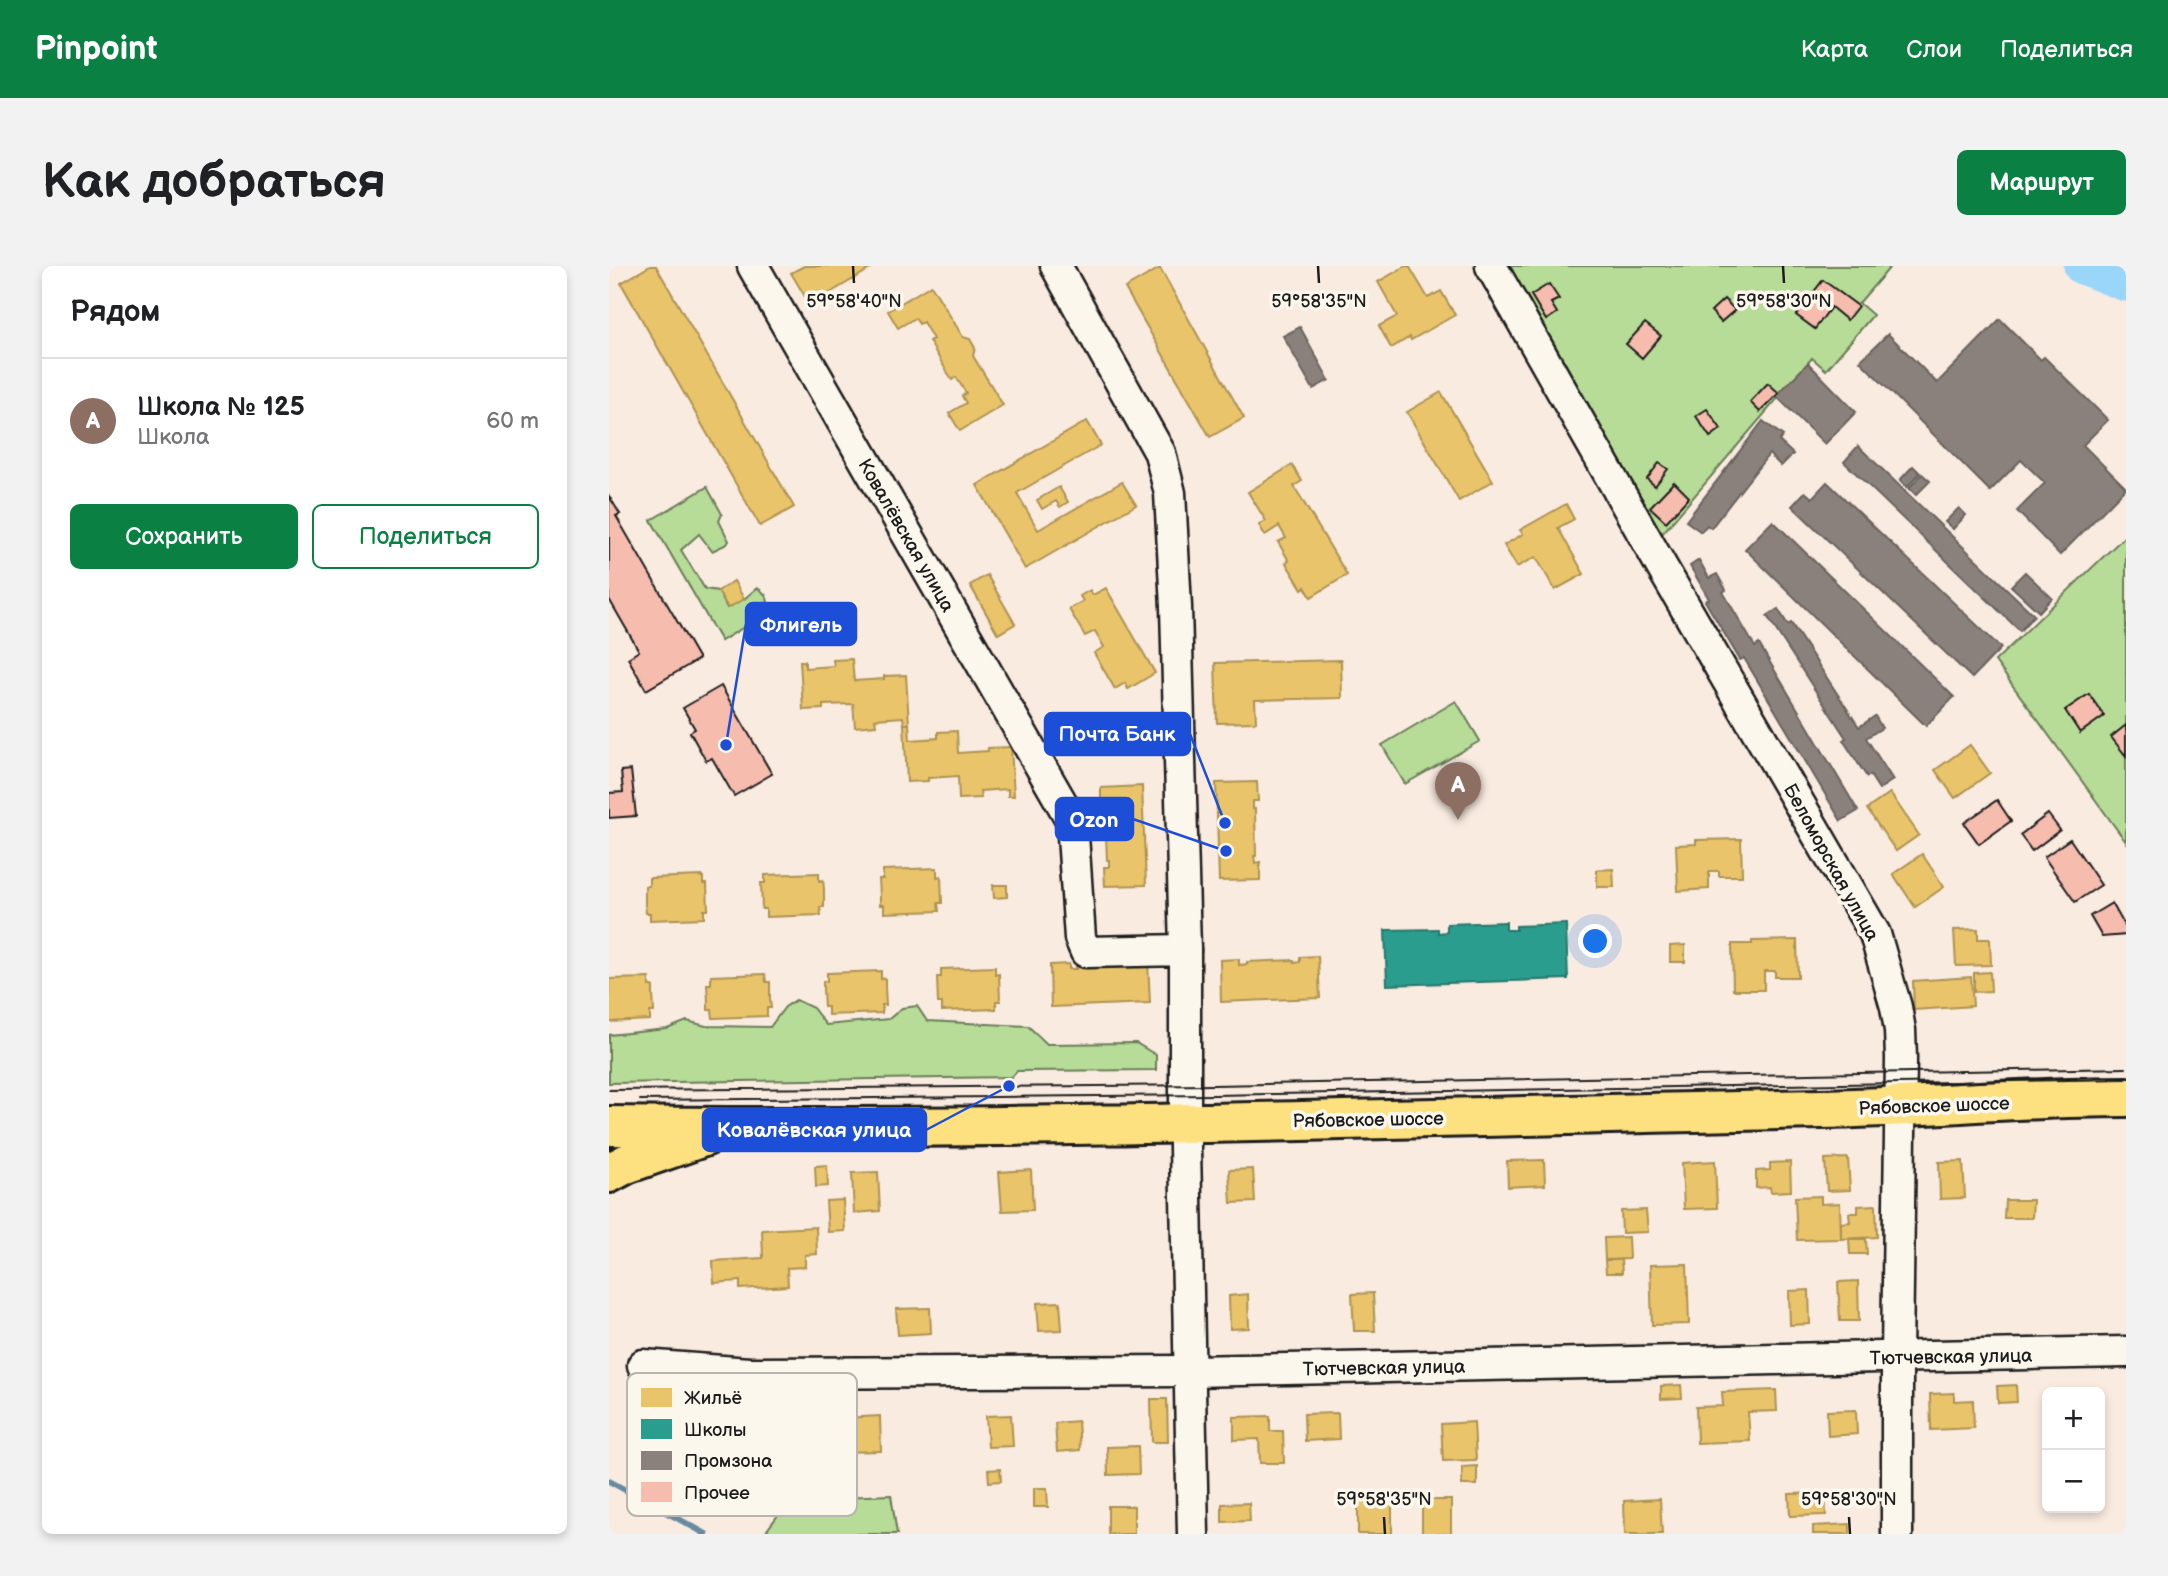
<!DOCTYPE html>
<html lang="ru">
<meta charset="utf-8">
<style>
:root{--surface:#fff;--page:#f2f2f2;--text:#202124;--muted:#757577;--line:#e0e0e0;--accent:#0b8043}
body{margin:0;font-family:"Balsamiq Sans",sans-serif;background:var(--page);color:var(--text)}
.controls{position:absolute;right:21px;bottom:21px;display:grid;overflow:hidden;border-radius:10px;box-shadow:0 4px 10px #0003}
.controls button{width:63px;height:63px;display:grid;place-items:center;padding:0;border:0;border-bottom:2px solid var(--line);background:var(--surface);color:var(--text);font:35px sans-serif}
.you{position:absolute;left:987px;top:676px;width:24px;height:24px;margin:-18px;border:5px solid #fff;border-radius:50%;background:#1a73e8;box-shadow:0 0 0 10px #1a73e833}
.badge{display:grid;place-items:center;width:46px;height:46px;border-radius:50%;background:var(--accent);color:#fff;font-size:23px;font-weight:700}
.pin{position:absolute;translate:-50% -58px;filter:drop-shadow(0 2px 4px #0008)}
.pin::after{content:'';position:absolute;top:37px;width:24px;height:21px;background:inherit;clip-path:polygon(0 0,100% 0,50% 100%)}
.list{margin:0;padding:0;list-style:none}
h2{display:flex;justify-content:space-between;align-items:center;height:91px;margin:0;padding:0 28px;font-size:30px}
h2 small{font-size:23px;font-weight:400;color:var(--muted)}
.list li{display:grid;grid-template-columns:46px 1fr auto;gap:21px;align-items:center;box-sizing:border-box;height:126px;padding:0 28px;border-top:2px solid var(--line)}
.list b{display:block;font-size:26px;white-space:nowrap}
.list p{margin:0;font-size:23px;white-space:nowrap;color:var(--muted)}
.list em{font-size:23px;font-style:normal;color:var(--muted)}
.actions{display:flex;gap:14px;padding:21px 28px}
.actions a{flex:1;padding:16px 0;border:2px solid var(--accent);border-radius:10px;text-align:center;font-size:24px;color:var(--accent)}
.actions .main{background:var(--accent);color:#fff}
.map{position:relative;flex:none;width:1517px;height:1268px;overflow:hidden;border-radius:10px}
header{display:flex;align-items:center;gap:42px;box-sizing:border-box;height:98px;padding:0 35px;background:var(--accent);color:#fff}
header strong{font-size:33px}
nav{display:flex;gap:38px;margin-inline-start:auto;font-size:24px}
.intro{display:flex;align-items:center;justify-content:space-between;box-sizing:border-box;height:168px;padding:0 42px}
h1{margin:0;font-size:49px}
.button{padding:18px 32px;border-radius:10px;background:var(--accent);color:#fff;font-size:24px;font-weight:700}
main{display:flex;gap:42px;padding:0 42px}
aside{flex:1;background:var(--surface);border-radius:10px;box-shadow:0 4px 10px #0003}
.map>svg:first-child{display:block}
.green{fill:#b7dc97;stroke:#6a7c5a;stroke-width:2}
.homes{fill:#e9c46a;stroke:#ac9253;stroke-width:2}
.schools{fill:#2a9d8f;stroke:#26766c;stroke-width:2}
.industry{fill:#8a817c;stroke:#69635f;stroke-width:2}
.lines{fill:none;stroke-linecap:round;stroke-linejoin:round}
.stream{stroke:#688ba1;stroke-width:6}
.river{stroke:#9ad5fa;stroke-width:37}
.building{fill:#f6bcae;stroke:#1c1c1c;stroke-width:2}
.minor-casing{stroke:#1c1c1c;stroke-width:35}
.major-casing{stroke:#1c1c1c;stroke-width:44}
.minor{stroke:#fbf7ec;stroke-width:30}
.major{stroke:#fde080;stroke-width:38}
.tram{stroke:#1c1c1c;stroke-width:2}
.ticks{fill:none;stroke:#1c1c1c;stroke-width:2.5}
.labels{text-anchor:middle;stroke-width:7;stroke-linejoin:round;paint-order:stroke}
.street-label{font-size:19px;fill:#1c1c1c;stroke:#fbf7ec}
.key{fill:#fbf7ec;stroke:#b8b5ae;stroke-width:2}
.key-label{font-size:19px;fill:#1c1c1c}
.ticks-label{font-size:18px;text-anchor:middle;fill:#1c1c1c;stroke:#fbf7ec;stroke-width:7;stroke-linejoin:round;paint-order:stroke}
.leader{fill:none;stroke:#1d4ed8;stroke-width:2.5}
.callout-dot{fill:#1d4ed8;stroke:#fbf7ec;stroke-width:2.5}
.callout{fill:#1d4ed8;stroke:#1d4ed8;stroke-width:2.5}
.callout-label{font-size:21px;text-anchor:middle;font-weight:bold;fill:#fff}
</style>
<header>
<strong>Pinpoint</strong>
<nav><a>Карта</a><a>Слои</a><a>Поделиться</a></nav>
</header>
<div class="intro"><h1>Как добраться</h1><a class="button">Маршрут</a></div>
<main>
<aside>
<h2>Рядом<small></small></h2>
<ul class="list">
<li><span class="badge" style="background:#8d6e63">A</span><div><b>Школа № 125</b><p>Школа</p></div><em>60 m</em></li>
</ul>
<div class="actions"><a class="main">Сохранить</a><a>Поделиться</a></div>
</aside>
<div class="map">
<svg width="1517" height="1268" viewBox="0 0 1517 1268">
<rect width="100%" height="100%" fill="#faebe0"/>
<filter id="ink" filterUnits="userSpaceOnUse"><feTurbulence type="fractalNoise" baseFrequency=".0143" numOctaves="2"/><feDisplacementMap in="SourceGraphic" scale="14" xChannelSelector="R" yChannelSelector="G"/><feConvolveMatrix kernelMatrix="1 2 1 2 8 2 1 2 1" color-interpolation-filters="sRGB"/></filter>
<g filter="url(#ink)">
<!-- green -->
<g class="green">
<path d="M897,0H1282L1250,37L1264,49L1217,104L1203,92L1053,268Z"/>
<path d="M98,221L113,248L110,255L120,275L118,278L103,285L90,268L72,284L96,323L109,325L118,342L135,333L148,322C158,327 161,336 158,347L112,375L42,254Z"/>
<path d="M1517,269V576L1386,395Z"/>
<path d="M847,435L871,475L796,518L773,479Z"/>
<path d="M187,734L204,742L217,759L280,753L293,742L308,740L318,755L419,760L438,778L527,777L547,789V804L408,805L403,811L0,817V769L58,763L78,755L97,760L161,761L176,741Z"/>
<path d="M282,1229L288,1268H155L181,1233Z"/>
</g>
<!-- homes -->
<g class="homes">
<path d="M41,0H47L185,241L151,260L12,17Z"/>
<path d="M195,0H266L201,39L182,7Z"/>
<path d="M797,0H800L819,32L832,25L846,49L802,74L801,71L782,82L770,60L788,50L769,16Z"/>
<path d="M551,2L635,152L601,171L516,22Z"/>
<path d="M322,19L354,71L361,73L366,82L364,90L394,139L351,165L340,147L357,137L353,130L357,127L347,111L343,114L320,75L324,73L314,56L310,58L306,52L289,62L279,45Z"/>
<path d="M832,126L884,215L850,235L798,146Z"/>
<path d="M478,155L492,179L408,227L429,264L513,216L527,239L416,303L368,219Z"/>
<path d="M683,199L693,215L685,220L738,309L702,331L696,321L693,323L677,297L680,295L669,276L677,272L670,260L656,269L650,259L657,255L639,226Z"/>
<path d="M450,221L459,236L451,241L447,235L433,243L428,234Z"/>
<path d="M957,238L965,253L949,262L975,308L946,324L927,291L908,301L895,279L914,268L911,264Z"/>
<path d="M378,309L406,358L389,368L361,319Z"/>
<path d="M125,315L135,333L119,342L109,325Z"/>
<path d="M497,322L546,407L519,423L516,417L506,423L485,387L495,381L486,365L476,370L460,343L474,335L471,330L481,324L484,329Z"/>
<path d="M243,393L245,415L275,413V410L297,409L300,458H295L294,451L266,453L267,459L246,461L244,438L214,439V443L194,444L191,395H196V402L225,400L224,394Z"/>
<path d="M732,394L733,432L646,434L647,456L608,457L606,397Z"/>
<path d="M295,458H300L301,474L329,472V466L348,465L349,487L379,485V482L402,481L405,530H399V523L371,525L372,532L350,533L349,510L319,512V515L298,516Z"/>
<path d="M1361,479L1381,507L1346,532L1326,504Z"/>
<path d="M648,516L649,535H644V543H646L647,590H645L646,597L651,596V614L610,615L607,517Z"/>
<path d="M533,520L537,619L496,620L495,601H500V594H498L496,546H498V540H492V522Z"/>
<path d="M1281,527L1310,569L1287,585L1258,543Z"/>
<path d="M1132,573L1133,610H1110V605H1100V623L1069,625L1067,579L1087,578V574Z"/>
<path d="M1313,588L1335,621L1306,641L1284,608Z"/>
<path d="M328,602V611L332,610L333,637H329L330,645L275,647V639H271V630L270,613H274V604Z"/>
<path d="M1004,603L1005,621H988V604Z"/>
<path d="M210,607V615L214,614L215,623V641H211L212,649L157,651V643H153L152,617H156V609Z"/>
<path d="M94,610V618H98L99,644H95V652L41,654V647H37L36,638V620H40V612Z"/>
<path d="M384,619H398V631L385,632Z"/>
<path d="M1369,663V673H1381L1382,699L1347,700L1345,664Z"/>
<path d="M1188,674L1189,711H1166V705H1155V724H1124L1123,678H1143V675Z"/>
<path d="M1076,679V696H1061V680Z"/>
<path d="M709,690L711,732L612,736L611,694L630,693V699L638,698V696L685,694V697L691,696V691Z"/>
<path d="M539,695L541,737L442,741L441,699L460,698V703H468L467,701L515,699V701H521V696Z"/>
<path d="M386,701V709L390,708L391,735H387V743L333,745V737H329L328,711H332V703Z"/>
<path d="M272,705V713L276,712V721L277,739H273V747L219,749V741H215L214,724V715H218V707Z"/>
<path d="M1381,706L1382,725L1365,726V707Z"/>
<path d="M156,708L157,716H161V733L162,742H158V750L104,752L103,744H99V736L98,718H102V710Z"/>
<path d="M1362,711L1364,740L1305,744L1304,715Z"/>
<path d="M40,712V720H44V728L45,746H41V754L0,756V713Z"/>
<path d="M1239,892L1241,924L1218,925L1216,893Z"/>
<path d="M935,894L936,919L899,921L898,895Z"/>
<path d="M1106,895L1108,942L1075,943L1073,897Z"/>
<path d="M1354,895L1356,932L1331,933L1330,896Z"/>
<path d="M1181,896L1182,925L1162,926L1161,921L1147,922V905L1161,904V897Z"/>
<path d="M218,899L219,920L207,921L206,900Z"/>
<path d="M644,903L646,936L622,937L620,904Z"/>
<path d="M422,904L424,944L393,945L390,906Z"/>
<path d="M269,906L271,945L245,947L243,907Z"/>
<path d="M1212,930V938L1231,937L1232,973L1188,974L1186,931Z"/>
<path d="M234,934L236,965L219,966L217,935Z"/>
<path d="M1396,934H1424L1423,952H1395Z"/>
<path d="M1267,939L1268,971L1232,973V957L1241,956L1240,947H1249V940Z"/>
<path d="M1037,944L1039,966L1013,967L1012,945Z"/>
<path d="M207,961L208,988L196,989V1001L178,1002L179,1020L131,1023V1015L105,1017L104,995L154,992L153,964Z"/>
<path d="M1019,971L1020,993L996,994L995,972Z"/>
<path d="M1240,973H1257L1258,988H1241Z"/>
<path d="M996,994H1012L1013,1007H997Z"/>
<path d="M1078,998L1080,1058L1043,1059L1041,999Z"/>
<path d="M1249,1015L1250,1055H1231L1229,1016Z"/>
<path d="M1200,1024L1201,1058L1181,1059L1180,1025Z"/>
<path d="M764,1027L766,1065H745L743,1028Z"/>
<path d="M639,1028L640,1062L621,1063L620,1030Z"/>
<path d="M451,1036L453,1064L430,1065L428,1037Z"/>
<path d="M321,1042L322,1067L289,1069L287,1043Z"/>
<path d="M1072,1119L1073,1132L1052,1133V1120Z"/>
<path d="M1407,1119L1408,1136L1389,1137L1388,1120Z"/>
<path d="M1167,1124L1168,1145L1139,1146L1141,1175L1088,1177L1087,1141L1114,1140L1113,1126Z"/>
<path d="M1345,1127V1135L1364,1134L1365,1162L1322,1164L1321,1128Z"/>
<path d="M542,1133H558L559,1176H543Z"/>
<path d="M1247,1144L1248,1168L1219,1170L1218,1145Z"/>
<path d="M729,1147L730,1173L696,1175L695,1148Z"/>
<path d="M402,1149L404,1180L379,1181L377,1150Z"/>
<path d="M271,1150L272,1185L234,1186L233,1152Z"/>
<path d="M661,1150V1165H674L675,1197H651L650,1173L625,1174V1151Z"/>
<path d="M469,1155L471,1184L448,1186L446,1157Z"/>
<path d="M865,1156L867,1194L834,1195L832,1158Z"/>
<path d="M529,1180L530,1208L499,1209L498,1181Z"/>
<path d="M868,1200V1219H853V1201Z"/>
<path d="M391,1203L392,1215L380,1216L379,1204Z"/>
<path d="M425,1222H438L439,1241H425Z"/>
<path d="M1216,1227L1217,1249L1181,1250L1180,1228Z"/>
<path d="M1051,1233L1053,1268H1016L1015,1235Z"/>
<rect x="813" y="1234" width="29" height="34"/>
<rect x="749" y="1235" width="34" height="33"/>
<path d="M640,1237L641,1255L613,1256V1238Z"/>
<rect x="499" y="1240" width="26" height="28"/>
<path d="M1241,1258V1268H1204V1260Z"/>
</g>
<!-- schools -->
<path class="schools" d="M897,656V664H907V660L957,658L959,713L778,719L776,664L829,663V667L838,666V658Z"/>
<!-- industry -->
<g class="industry">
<path d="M1391,53L1432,94L1435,91L1499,154L1474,179L1517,222L1451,289L1408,245L1436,217L1412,194L1381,225L1251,95L1279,68L1328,117Z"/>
<path d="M691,61L720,114L704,123L674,70Z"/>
<path d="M1199,97L1247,146L1216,178L1167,130Z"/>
<path d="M1154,155L1174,170L1170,175L1184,188L1172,200L1160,188L1102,262L1098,259L1092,266L1077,255Z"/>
<path d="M1249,180L1425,349L1411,365L1235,196Z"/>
<path d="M1304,200L1311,207L1298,221L1291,214Z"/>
<path d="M1313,208L1321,215L1307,229L1300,222Z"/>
<path d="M1218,216L1392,382L1363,412L1183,240L1196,226L1203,232Z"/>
<path d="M1350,242L1357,249L1344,263L1336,256Z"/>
<path d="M1164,255L1345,431L1317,460L1136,283Z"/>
<path d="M1090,294L1100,312L1108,308L1117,324L1114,326L1146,381L1150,378L1249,545L1232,555L1135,392L1131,394L1096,335L1100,333L1081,300Z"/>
<path d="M1416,306L1443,332L1430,346L1402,320Z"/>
<path d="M1169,343L1179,359L1182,357L1250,461L1266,450L1273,462L1257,472L1284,514L1270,523L1261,509L1258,511L1234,474L1237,472L1158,350Z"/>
</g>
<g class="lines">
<!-- stream -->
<path class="stream" d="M0,1215L97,1268"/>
<!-- river -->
<path class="river" d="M1473,0L1517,17"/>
</g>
<!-- building -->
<g class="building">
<path d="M1214,14L1249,40L1238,54L1222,41L1206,63L1187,49Z"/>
<path d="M940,18L950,33L942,37L948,47L937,54L922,29Z"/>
<path d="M1115,33L1126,44L1112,56L1102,45Z"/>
<path d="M1036,57L1052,70L1033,92L1017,78Z"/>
<path d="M1159,117L1170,127L1151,146L1141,136Z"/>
<path d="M1098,143L1112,163L1101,171L1087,150Z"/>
<path d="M1050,197L1059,203L1046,220L1038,213Z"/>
<path d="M1065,216L1080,231L1057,256L1041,241Z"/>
<path d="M0,230L11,248L7,250L90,393L37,424L19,392L30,385L0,333Z"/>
<path d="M112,420L163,508L125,530L103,492L97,495L81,466L86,463L74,442Z"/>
<path d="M1480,428L1495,450L1471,467L1456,444Z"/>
<path d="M1517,459V490L1502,471Z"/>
<path d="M22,504L27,550L0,552V527L14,526L12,505Z"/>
<path d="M1388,534L1402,555L1370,578L1355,557Z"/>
<path d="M1439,548L1451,564L1423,585L1411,569Z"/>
<path d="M1461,573L1492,619L1466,636L1435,591Z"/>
<path d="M1503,637L1517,662V669L1493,671L1481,650Z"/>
</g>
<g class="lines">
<defs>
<g id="minor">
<path d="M144,0L463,555L471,672L477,686L576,684V882L584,1268"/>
<path d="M447,0L551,187L561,227L567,341L576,684"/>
<path d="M882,0L1054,303L1266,668L1287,741L1291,764L1292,792L1288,1091V1268"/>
<path d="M34,1099L140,1107L581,1105L1517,1086"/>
</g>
<g id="major">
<path d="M0,860C404,865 808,852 1212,843C1314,841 1415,831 1517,831"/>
<path d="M0,907L17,898L97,870"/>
</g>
</defs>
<!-- minor casing -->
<use href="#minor" class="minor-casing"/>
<!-- major casing -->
<use href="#major" class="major-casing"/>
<!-- minor -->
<use href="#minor" class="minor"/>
<!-- major -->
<use href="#major" class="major"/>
<!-- tram -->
<g class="tram">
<path d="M0,824L605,819L1517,802"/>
<path d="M31,834L606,829L1517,813"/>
</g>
</g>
</g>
<!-- ticks -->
<path class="ticks" d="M244,0L245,17M709,0L710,17M1174,0L1175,17M775,1251L776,1268M1240,1251L1241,1268"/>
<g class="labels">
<!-- street labels -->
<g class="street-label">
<text transform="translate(298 269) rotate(60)" y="7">Ковалёвская улица</text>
<text transform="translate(1223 596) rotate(61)" y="7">Беломорская улица</text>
<text transform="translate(1325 839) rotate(-2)" y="7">Рябовское шоссе</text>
<text transform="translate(759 853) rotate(-1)" y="7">Рябовское шоссе</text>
<text transform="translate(1342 1090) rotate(-1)" y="7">Тютчевская улица</text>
<text transform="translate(775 1101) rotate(-1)" y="7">Тютчевская улица</text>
</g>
</g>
<!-- legend -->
<rect x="18" y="1107" width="230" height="143" rx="10" class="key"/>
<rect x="32" y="1122" width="31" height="19" fill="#e9c46a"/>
<rect x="32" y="1153" width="31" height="20" fill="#2a9d8f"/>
<rect x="32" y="1185" width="31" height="19" fill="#8a817c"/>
<rect x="32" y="1216" width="31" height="20" fill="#f6bcae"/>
<g class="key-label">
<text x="75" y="1138">Жильё</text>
<text x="75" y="1170">Школы</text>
<text x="75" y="1201">Промзона</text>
<text x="75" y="1233">Прочее</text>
</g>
<g class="ticks-label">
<text x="245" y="41">59°58'40"N</text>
<text x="710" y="41">59°58'35"N</text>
<text x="1175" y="41">59°58'30"N</text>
<text x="775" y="1239">59°58'35"N</text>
<text x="1240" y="1239">59°58'30"N</text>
</g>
<!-- callouts -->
<path class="leader" d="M117 479L137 358M616 557L581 468M617 585L524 553M400 820L317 864"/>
<g class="callout-dot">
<circle cx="117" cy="479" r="7"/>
<circle cx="616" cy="557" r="7"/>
<circle cx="617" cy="585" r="7"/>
<circle cx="400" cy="820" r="7"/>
</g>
<g class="callout">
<rect x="137" y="337" width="110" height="42" rx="7"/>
<rect x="436" y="447" width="145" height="42" rx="7"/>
<rect x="447" y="532" width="77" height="42" rx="7"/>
<rect x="94" y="843" width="223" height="42" rx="7"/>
</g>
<g class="callout-label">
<text x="192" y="366">Флигель</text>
<text x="508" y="475">Почта Банк</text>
<text x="485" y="561">Ozon</text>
<text x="205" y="871">Ковалёвская улица</text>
</g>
</svg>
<div class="controls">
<button>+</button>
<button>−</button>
</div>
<div class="you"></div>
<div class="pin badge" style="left:849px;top:554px;background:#8d6e63">A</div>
</div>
</main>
